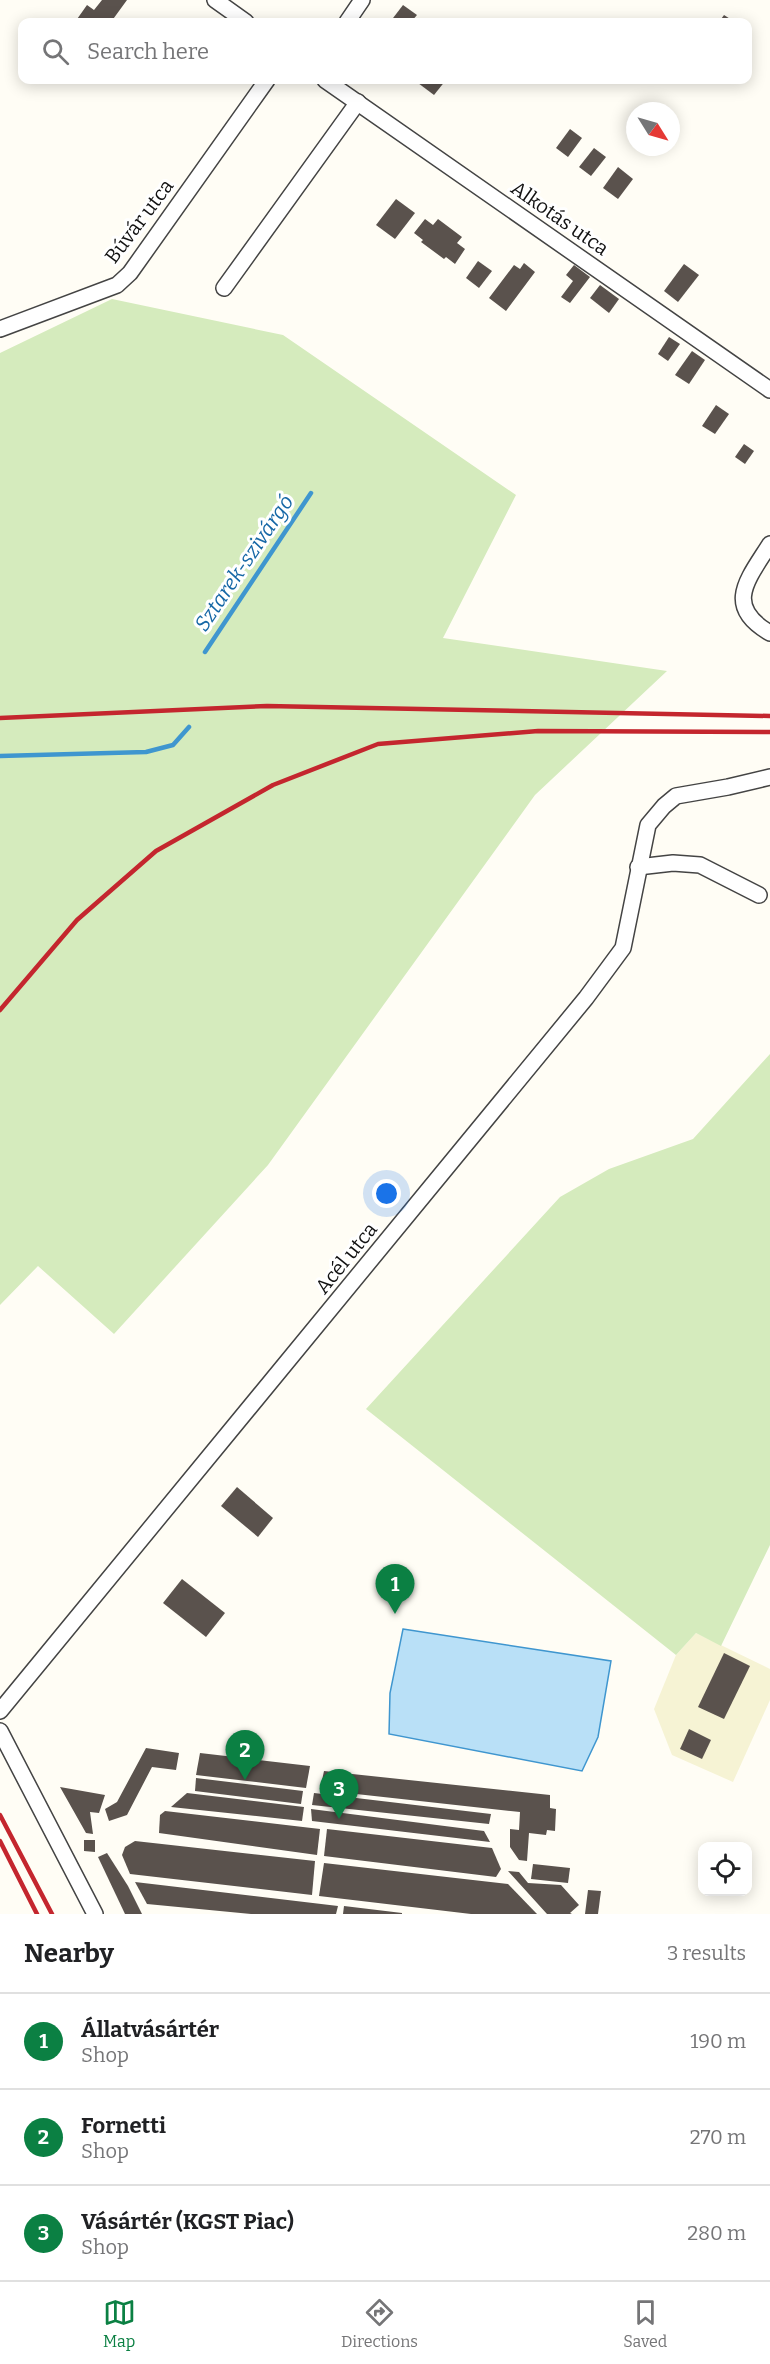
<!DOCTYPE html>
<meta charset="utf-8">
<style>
:root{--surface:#fff;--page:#f2f2f2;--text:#202124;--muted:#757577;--line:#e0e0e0;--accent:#0b8043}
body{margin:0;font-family:Bitter,serif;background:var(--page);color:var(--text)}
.controls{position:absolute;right:18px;bottom:18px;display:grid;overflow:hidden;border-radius:12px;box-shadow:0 3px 15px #0003}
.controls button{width:54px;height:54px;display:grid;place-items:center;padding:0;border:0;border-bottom:2px solid var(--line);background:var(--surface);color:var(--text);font:30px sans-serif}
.compass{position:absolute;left:626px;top:102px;width:54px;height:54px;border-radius:50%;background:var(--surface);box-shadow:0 3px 15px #0003;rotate:127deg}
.you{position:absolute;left:387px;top:1194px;width:21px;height:21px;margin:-15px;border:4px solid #fff;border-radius:50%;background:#1a73e8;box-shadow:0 0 0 9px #1a73e833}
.badge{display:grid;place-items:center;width:39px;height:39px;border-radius:50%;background:var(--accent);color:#fff;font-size:20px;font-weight:700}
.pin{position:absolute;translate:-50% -50px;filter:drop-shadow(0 2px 3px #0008)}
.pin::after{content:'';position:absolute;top:32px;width:21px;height:18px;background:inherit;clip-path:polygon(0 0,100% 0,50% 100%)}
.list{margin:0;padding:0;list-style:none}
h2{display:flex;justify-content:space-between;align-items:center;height:78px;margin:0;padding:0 24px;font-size:26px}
h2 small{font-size:20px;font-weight:400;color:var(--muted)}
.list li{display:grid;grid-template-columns:39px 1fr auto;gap:18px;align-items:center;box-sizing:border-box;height:96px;padding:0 24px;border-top:2px solid var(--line)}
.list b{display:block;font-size:22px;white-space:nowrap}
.list p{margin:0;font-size:20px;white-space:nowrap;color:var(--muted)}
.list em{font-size:20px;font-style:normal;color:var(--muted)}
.icon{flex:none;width:33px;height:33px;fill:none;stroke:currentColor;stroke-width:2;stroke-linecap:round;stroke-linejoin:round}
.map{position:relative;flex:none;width:770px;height:1914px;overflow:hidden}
.search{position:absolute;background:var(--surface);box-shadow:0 3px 15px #0003;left:18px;right:18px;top:18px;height:66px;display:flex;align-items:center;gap:15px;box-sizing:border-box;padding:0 21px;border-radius:12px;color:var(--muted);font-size:22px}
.sheet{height:366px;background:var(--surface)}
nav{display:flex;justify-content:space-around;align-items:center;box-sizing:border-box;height:84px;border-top:2px solid var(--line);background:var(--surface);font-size:16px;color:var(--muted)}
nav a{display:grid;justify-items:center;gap:3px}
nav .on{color:var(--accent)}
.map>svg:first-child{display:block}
.farmland{fill:#f6f3d4}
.green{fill:#d5ebbd}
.water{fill:#b9e0f7;stroke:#3f96cf;stroke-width:1.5}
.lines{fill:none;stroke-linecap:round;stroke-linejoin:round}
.stream{stroke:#3f96cf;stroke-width:4.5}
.building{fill:#5a524d}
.minor-casing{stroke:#444;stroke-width:18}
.minor{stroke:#fff;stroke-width:15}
.rail{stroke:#c4262e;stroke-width:4.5}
.labels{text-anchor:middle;stroke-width:6;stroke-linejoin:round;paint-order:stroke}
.street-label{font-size:20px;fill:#111;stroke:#fff}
.water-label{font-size:21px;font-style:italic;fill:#1768a6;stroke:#fff}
</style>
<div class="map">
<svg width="770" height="1914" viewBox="0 0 770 1914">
<rect width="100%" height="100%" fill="#fffdf5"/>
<!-- farmland -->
<path class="farmland" d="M696,1633L770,1669V1700L733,1782L672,1755L654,1709L676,1655Z"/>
<!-- green -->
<g class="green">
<path d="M112,299L283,335L516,495L443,638L667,671L535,795L268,1165L114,1334L38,1266L0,1305V353Z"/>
<path d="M770,1054V1545L721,1646L696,1633L676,1655L366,1409L560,1197L609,1169L693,1139Z"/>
</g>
<!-- water -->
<path class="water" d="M403,1629L611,1661L598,1737L582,1771L389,1734L390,1693Z"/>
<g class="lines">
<!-- stream -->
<g class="stream">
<path d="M205,652L311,493"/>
<path d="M0,756L146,752L173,745L189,727"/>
</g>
</g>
<!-- building -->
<g class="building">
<path d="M102,0H127L111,22L105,18L102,22H75L87,5L94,10Z"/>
<path d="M403,5L417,15L411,22H390Z"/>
<path d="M724,15L735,22H719Z"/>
<path d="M414,80H446L434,95Z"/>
<path d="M570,129L582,138L568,157L556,148Z"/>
<path d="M594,148L606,157L591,176L579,167Z"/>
<path d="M618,167L633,179L618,199L603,188Z"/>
<path d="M396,199L415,213L395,239L376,225Z"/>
<path d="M425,219L433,225L438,219L462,237L457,243L465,249L455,264L446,257L444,259L421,242L423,240L414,233Z"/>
<path d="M478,261L492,271L479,288L466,278Z"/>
<path d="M524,263L535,272L506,311L489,298L514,265L520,269Z"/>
<path d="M684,264L699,275L678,302L664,291Z"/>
<path d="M574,265L590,277L570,303L561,297L573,281L566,275Z"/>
<path d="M600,285L619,299L609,313L590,298Z"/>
<path d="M669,337L680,344L668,361L658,354Z"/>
<path d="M692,351L705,360L689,384L675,375Z"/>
<path d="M716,405L729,414L715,434L702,426Z"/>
<path d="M744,444L754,451L745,464L735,457Z"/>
<path d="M237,1487L273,1518L258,1537L221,1506Z"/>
<path d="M182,1579L225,1613L206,1637L163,1603Z"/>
<path d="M724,1653L750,1666L724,1719L698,1707Z"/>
<path d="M689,1729L711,1740L702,1759L680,1749Z"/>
<path d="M146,1748L179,1753L176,1770L152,1767L127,1815L109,1821L105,1809L117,1802Z"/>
<path d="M200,1753L310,1766L306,1788L196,1775Z"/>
<path d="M324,1771L550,1795V1808L556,1809L555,1831L547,1830L546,1835L529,1833L527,1861L519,1860L510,1847V1829L519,1830L520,1812L320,1790Z"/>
<path d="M196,1778L303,1791L301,1804L195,1791Z"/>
<path d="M60,1787L105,1795L99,1813L90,1812L93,1834L86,1833Z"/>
<path d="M187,1793L304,1807L302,1821L171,1807Z"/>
<path d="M314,1793L491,1814L489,1824L312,1805Z"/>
<path d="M311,1809L484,1831L490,1842L312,1821Z"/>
<path d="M165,1811L320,1829L317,1855L159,1833L160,1815Z"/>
<path d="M327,1829L492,1848L501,1869L496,1877L324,1856Z"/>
<path d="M84,1840H95V1852L84,1851Z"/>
<path d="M135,1841L315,1861L312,1895L130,1874L122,1855L125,1847Z"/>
<path d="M107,1853L128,1886L142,1914H125L98,1857Z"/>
<path d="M324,1863L508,1884L537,1914H471L319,1896Z"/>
<path d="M533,1864L570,1868L568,1883L531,1879Z"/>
<path d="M508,1871L519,1872L528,1883L561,1885L579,1905L570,1913L572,1914H547Z"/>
<path d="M135,1882L338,1906L336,1914H251L147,1904Z"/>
<path d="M588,1890L601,1891L598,1914H585Z"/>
<path d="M344,1906L402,1913V1914H343Z"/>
</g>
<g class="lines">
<defs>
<g id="minor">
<path d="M215,0L246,22"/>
<path d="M347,22L362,0"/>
<path d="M325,80L770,390"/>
<path d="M224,288L358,102"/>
<path d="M0,329L117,285L130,273L267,80"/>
<path d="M770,544C748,579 723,606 770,633"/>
<path d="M638,867L673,863L700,865L759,895"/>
<path d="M0,1711L586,998L623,948L648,825L664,806L676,796L728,787L770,777"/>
<path d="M0,1731L95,1914"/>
</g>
</defs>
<!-- minor casing -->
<use href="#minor" class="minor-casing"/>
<!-- minor -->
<use href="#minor" class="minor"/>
<!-- rail -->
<g class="rail">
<path d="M0,718L267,706L770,716"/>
<path d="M0,1010L77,920L156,851L273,785L378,744L538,731L770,732"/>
<path d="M0,1815L52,1914"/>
<path d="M0,1841L37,1914"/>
</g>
</g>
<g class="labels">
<!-- street labels -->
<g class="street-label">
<text transform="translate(560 218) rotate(35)" y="7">Alkotás utca</text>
<text transform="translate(139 221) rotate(-53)" y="7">Búvár utca</text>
<text transform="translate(346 1258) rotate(-51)" y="7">Acél utca</text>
</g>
<!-- water labels -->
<g class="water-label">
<text transform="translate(244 563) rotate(-56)" y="7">Sztarek-szivárgó</text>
</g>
</g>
</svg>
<div class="controls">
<button><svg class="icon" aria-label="locate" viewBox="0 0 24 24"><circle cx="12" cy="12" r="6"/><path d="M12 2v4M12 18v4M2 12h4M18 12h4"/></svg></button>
</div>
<svg class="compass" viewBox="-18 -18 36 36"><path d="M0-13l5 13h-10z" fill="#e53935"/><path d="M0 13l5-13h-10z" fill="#757577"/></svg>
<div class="you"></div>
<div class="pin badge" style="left:395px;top:1614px">1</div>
<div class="pin badge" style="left:245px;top:1780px">2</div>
<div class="pin badge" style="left:339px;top:1819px">3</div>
<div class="search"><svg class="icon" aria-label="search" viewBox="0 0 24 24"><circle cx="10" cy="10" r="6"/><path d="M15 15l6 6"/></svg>Search here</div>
</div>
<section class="sheet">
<h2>Nearby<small>3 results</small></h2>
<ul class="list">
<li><span class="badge">1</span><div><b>Állatvásártér</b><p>Shop</p></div><em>190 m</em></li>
<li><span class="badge">2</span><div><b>Fornetti</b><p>Shop</p></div><em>270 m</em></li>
<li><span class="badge">3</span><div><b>Vásártér (KGST Piac)</b><p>Shop</p></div><em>280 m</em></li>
</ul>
</section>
<nav>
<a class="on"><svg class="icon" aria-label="map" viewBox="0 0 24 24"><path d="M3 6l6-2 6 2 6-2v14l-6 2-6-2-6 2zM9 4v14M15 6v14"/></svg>Map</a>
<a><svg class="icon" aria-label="directions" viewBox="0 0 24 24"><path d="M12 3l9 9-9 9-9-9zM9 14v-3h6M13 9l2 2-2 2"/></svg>Directions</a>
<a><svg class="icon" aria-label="saved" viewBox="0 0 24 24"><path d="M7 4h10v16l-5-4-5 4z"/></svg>Saved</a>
</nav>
